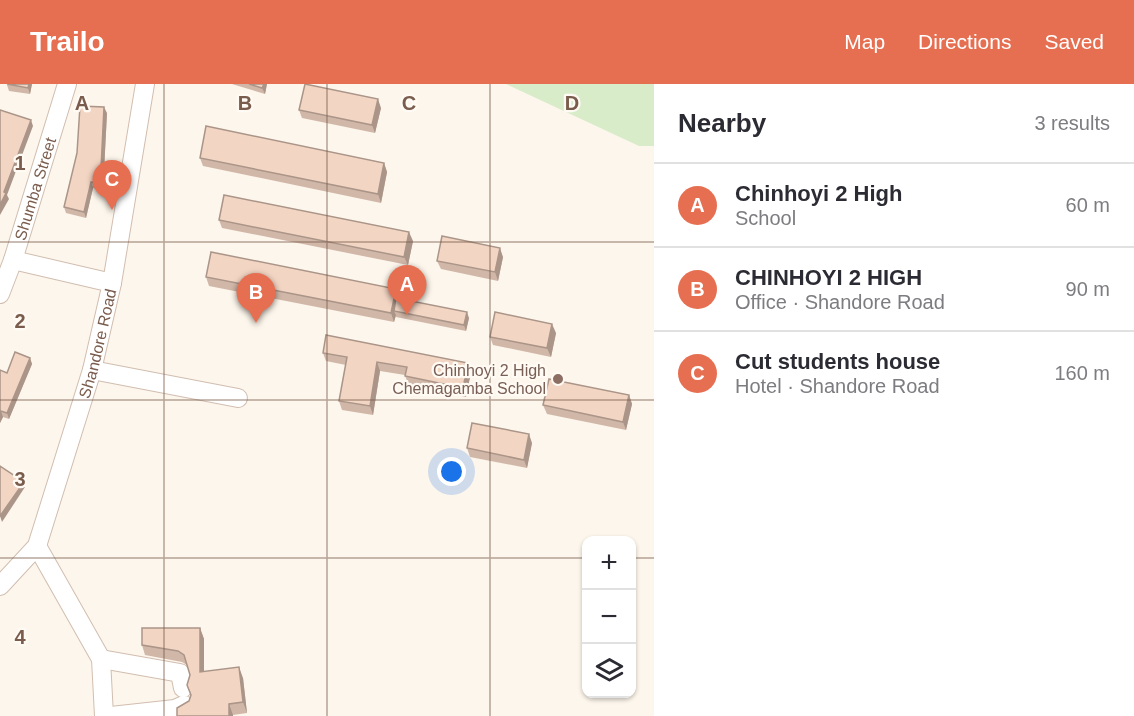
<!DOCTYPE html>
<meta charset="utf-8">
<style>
:root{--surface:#fff;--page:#f2f2f3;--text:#2b2b33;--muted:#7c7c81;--line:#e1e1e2;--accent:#e76f51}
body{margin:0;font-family:Arial,sans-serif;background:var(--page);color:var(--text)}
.controls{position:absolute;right:18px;bottom:18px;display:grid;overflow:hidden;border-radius:12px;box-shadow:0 2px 4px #0004}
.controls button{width:54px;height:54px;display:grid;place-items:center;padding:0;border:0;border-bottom:2px solid var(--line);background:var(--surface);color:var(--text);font:30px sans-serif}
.you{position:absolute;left:452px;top:388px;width:21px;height:21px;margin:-15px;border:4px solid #fff;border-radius:50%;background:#1a73e8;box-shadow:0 0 0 9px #1a73e833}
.badge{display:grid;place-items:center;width:39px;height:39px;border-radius:50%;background:var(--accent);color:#fff;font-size:20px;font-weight:700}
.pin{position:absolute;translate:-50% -50px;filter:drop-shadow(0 2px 3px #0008)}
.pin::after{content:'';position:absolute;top:32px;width:21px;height:18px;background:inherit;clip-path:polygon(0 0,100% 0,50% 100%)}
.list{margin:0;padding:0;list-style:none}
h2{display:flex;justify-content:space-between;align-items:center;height:78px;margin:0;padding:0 24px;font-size:26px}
h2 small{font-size:20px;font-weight:400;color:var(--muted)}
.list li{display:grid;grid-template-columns:39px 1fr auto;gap:18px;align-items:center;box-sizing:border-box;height:84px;padding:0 24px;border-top:2px solid var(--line)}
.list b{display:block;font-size:22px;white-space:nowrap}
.list p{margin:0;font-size:20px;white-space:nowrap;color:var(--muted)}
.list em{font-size:20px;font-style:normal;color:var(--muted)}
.icon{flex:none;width:33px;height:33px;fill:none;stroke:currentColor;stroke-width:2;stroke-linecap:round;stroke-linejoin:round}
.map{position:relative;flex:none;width:654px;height:632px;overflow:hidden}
header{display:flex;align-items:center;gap:36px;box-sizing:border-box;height:84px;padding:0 30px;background:var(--accent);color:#fff}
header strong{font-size:28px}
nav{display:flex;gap:33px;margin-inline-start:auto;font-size:21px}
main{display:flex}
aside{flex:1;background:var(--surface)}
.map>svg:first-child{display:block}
.green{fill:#d8ecc9}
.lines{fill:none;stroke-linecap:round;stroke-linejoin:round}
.minor-casing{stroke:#d1beb0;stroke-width:20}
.minor{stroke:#fff;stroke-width:18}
.wall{fill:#d1b7a8}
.shaded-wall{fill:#aa9588}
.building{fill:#f3d5c3;stroke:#aa9588;stroke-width:1.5}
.grid{fill:none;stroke:#7a5c4d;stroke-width:1.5;stroke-opacity:0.55}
.education-dot{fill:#8d6e63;stroke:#fffaf3;stroke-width:2}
.labels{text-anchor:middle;stroke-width:4.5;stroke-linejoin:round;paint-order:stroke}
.street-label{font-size:16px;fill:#7a5c4d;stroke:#fffaf3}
.education-label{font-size:16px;fill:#785e54;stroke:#fffaf3;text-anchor:end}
.grid-label{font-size:20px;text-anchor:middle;font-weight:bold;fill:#7a5c4d;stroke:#fffaf3;stroke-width:4.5;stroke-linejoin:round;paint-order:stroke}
</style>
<header>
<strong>Trailo</strong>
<nav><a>Map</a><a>Directions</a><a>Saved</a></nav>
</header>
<main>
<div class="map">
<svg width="654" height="632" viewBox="0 0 654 632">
<rect width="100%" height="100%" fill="#fdf6ec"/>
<!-- green -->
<path class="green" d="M506,0H654V62H639Z"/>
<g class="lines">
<defs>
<g id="minor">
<path d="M13,176L112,199"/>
<path id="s1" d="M0,210L13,176L67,0"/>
<path d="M92,286L238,314"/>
<path d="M37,462L101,575L104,632"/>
<path id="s2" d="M0,502L37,462L92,286L112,199L145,0"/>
<path d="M101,575L180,589L183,604"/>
<path d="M111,632L175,625L184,621"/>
</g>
</defs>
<!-- minor casing -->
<use href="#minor" class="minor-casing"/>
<!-- minor -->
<use href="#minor" class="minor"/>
</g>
<!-- wall -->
<g class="wall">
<path d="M32,0L30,10L9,7L7,1Z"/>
<path d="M232,0H267L265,10Z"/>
<path d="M381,24L375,49L302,34L299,26Z"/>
<path d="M107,29L104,87L106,92L102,106L93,104L86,134L66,129L64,123Z"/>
<path d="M200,74L384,79L387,88L381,119L203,82Z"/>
<path d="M219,136L413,157L408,181L222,144Z"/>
<path d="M503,173L498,197L441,185L437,177Z"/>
<path d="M206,193L399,213V215L469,234L466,247L396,233V231L394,238L209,202Z"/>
<path d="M556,249L551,273L493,261L490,253Z"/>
<path d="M323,269L471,288L466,313L408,301L405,291L380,287L373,331L342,326L339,317L346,281L326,277Z"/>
<path d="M30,274L32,280L9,335L3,333L0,339V286L7,289Z"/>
<path d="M629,311L632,320L626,346L547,330L543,321Z"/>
<path d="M532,359L527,384L470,373L467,364Z"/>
<path d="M200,544L204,555V588L243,594L247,629L233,631V632L189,617L191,612L187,601L190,591L187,581L182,578L145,571L142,561Z"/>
</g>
<!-- shaded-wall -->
<g class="shaded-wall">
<path d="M29,0H32L30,10L28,4Z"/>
<path d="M264,0H267L265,10L262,4Z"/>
<path d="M378,15L381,24L375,49L372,41Z"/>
<path d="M104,23L107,29L104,87L106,92L102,106L100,100Z"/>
<path d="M31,36L33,42L7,111L9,115L0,131V121L4,108Z"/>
<path d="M384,79L387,88L381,119L378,110Z"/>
<path d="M91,98L93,104L86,134L84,128Z"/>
<path d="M409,148L413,157L408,181L404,173Z"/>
<path d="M500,164L503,173L498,197L495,188Z"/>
<path d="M396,205L399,213L396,228L394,227L396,231L394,238L391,229Z"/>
<path d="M467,228L469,234L466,247L464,241Z"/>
<path d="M552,240L556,249L551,273L547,264Z"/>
<path d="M30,274L32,280L9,335L7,329Z"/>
<path d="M377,278L380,287L373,331L370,322Z"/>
<path d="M468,279L471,288L466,313L463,304Z"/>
<path d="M629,311L632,320L626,346L623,338Z"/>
<path d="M1,327L3,333L0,339V328Z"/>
<path d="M529,350L532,359L527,384L524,376Z"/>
<path d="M24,398L25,403L2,438L0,432Z"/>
<path d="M200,544L204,555V599L200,588Z"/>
<path d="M239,583L243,594L247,629L243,618Z"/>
<path d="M229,620L233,631V632H229Z"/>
</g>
<!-- building -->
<g class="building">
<path d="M7,0H29L28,4Z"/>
<path d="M249,0H264L262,4Z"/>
<path d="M305,0L378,15L372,41L299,26Z"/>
<path d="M80,22L104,23L101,85L103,86L100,100L91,98L84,128L64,123L77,69Z"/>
<path d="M0,26L31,36L4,108L6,109L0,121Z"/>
<path d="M206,42L384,79L378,110L200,74Z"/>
<path d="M224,111L409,148L404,173L219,136Z"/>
<path d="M442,152L500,164L495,188L437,177Z"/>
<path d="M211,168L396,205L391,229L206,193Z"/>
<path d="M396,214L467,228L464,241L394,227Z"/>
<path d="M495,228L552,240L547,264L490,253Z"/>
<path d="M326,251L468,279L463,304L405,292L407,283L377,278L370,322L339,317L347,273L323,269Z"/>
<path d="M15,268L30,274L7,329L1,327L0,328V286L7,289Z"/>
<path d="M549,295L629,311L623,338L543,321Z"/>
<path d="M472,339L529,350L524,376L467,364Z"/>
<path d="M0,382L24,398L0,432Z"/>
<path d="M142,544H200V588L239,583L243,618L229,620V632H177V624L189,617L191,611L187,601L190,591L184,571L178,567L142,561Z"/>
</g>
<!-- grid -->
<path class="grid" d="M164,0V632M327,0V632M490,0V632M0,158H654M0,316H654M0,474H586M632,474H654"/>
<!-- markers -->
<circle class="education-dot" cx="558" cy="295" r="6"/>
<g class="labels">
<!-- street labels -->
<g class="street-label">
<text dy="6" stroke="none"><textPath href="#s1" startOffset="111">Shumba Street</textPath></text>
<text dy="6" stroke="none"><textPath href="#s2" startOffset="266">Shandore Road</textPath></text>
</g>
<!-- education labels -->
<g class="education-label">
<text x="546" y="292">Chinhoyi 2 High<tspan x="546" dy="18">Chemagamba School</tspan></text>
</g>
</g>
<g class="grid-label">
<text x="82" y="26">A</text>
<text x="245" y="26">B</text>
<text x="409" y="26">C</text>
<text x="572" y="26">D</text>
<text x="20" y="86">1</text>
<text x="20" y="244">2</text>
<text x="20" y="402">3</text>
<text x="20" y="560">4</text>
</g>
</svg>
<div class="controls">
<button>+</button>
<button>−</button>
<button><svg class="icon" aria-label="layers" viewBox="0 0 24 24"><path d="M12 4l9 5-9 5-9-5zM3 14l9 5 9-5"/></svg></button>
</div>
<div class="you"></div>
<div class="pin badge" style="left:407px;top:231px">A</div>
<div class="pin badge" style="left:256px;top:239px">B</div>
<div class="pin badge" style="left:112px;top:126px">C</div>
</div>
<aside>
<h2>Nearby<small>3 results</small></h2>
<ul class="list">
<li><span class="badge">A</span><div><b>Chinhoyi 2 High</b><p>School</p></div><em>60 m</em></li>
<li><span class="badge">B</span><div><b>CHINHOYI 2 HIGH</b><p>Office · Shandore Road</p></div><em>90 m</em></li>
<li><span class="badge">C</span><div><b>Cut students house</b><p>Hotel · Shandore Road</p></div><em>160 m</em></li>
</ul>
</aside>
</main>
